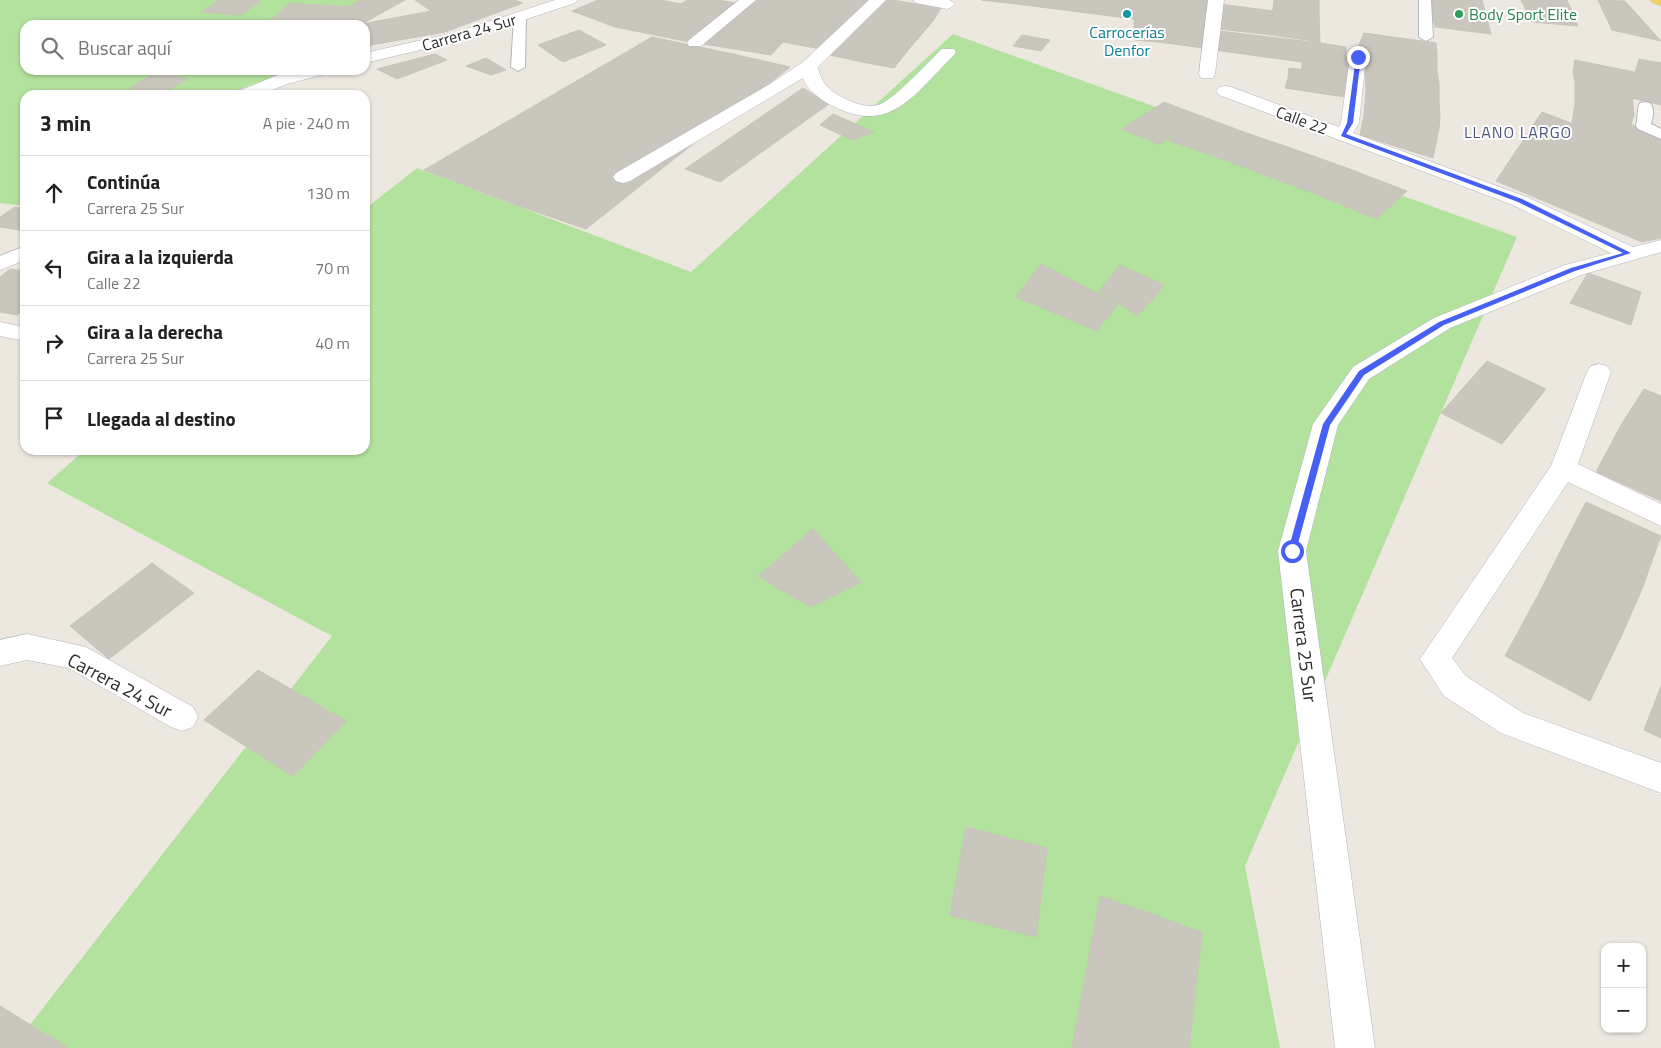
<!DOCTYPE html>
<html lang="es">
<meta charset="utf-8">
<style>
:root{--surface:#fff;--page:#f6f6f6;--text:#222;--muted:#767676;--line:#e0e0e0}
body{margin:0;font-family:"Titillium Web",sans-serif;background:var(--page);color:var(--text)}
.controls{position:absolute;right:15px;bottom:15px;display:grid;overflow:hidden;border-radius:10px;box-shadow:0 1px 4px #0004}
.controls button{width:45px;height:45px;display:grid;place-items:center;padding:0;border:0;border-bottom:1px solid var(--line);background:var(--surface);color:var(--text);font:25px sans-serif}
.stop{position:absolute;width:15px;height:15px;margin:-11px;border:4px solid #4660f4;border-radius:50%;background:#fff}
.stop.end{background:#4660f4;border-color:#fff;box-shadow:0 1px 5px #0008}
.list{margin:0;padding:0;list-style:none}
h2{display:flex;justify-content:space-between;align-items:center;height:65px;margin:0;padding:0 20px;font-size:21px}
h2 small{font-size:16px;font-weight:400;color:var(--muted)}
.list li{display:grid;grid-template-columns:32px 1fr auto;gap:15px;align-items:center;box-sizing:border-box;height:75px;padding:0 20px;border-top:1px solid var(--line)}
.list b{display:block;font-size:19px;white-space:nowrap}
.list p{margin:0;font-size:16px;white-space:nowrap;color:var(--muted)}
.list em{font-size:16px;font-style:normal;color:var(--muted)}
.icon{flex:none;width:28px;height:28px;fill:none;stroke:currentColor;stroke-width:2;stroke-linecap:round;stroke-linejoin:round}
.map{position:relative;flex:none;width:1661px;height:1048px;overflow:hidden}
.search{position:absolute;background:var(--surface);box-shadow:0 1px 4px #0004;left:20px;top:20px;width:350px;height:55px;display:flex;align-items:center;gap:12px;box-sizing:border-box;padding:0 18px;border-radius:15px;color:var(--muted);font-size:19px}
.panel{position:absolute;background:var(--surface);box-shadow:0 1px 4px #0004;left:20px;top:90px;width:350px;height:365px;border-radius:15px}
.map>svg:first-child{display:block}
.green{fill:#b3e19e}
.building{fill:#c9c6bd;stroke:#c9c4b9}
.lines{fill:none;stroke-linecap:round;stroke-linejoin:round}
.service-casing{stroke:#b2b5bf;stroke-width:2}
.minor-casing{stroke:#b2b5bf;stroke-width:1}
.primary-casing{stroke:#c8c8c8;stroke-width:1}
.service{fill:#fff;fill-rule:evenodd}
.minor{fill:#fff;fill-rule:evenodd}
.primary{fill:#ecd165;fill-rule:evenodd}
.route{fill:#4660f4}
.culture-dot{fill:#0f9aa8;stroke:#fff;stroke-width:2}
.leisure-dot{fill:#2e9e5b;stroke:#fff;stroke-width:2}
.labels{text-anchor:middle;stroke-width:4;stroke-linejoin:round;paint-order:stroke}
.far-leisure-label{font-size:16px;fill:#27864d;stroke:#fff;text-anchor:start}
.far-street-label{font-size:16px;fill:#2c2c2c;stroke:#fff}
.far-culture-label{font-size:16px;fill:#0d838f;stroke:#fff}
.far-neighbourhood-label{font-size:16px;letter-spacing:1px;fill:#4e547c;stroke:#fff}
.street-label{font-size:19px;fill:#2c2c2c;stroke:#fff}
</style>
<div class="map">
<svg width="1661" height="1048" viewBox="0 0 1661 1048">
<rect width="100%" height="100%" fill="#ede8df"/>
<!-- green -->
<g class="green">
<path d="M0,0H361L347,7L290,3L269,22L334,25H25V70H299L248,86L226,95H25V206L0,203Z"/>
<path d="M953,34L1517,237L1245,866L1280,1048H12L332,636L47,483L85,450H365V209L417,168L691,272Z"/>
</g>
<!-- building -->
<g class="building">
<path d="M218,0H262L241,15L202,12Z"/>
<path d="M361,0H405L362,24L431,11L415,0H514L523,3L445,32L365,46V25L269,22L290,3L347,7Z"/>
<path d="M598,0H612L648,10L615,27L572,11Z"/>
<path d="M612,0H661L681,4L667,14Z"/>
<path d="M687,0H717L737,3L728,11L681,4Z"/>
<path d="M755,0H780L822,6L814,14L750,3Z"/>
<path d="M788,0H811L807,4L787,2Z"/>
<path d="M811,0H827L822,6L807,4Z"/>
<path d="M827,0H871L858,12L822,6Z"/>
<path d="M885,0H893L941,8L933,21L874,10Z"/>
<path d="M981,0H1018L1016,4Z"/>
<path d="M1018,0H1060L1056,9L1016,4Z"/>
<path d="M1060,0H1162L1157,22L1056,9Z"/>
<path d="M1162,0H1210L1209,6Z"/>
<path d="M1162,0L1209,6L1206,28L1157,22Z"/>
<path d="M1274,0H1319V14L1273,8Z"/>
<path d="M1430,0H1482L1491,34L1435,27Z"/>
<path d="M1521,0H1567L1578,26L1532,22Z"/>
<path d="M1598,0L1625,1L1661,41L1612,30Z"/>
<path d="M750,3L814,14L807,20L743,10Z"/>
<path d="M681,4L728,11L709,26L667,14Z"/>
<path d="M1220,4L1273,11V22L1220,17Z"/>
<path d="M822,6L858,12L845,23L810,17Z"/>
<path d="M1273,8L1319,14L1320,42L1272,35Z"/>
<path d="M648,10L667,14L709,26L690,42L615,27Z"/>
<path d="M743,10L807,20L798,28L733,17Z"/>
<path d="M874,10L933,21L921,35L861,24Z"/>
<path d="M733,17L798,28L792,33L726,23Z"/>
<path d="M810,17L845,23L834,34L798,28Z"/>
<path d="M1220,17L1273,22L1272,35L1219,29Z"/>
<path d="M1134,19L1157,22L1158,42L1135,40Z"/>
<path d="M1157,22L1206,28L1205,39L1157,33Z"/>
<path d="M726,23L792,33L783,42L717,31Z"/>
<path d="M861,24L890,30L862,62L830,55Z"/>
<path d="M798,28L834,34L821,49L783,42Z"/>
<path d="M579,30L606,45L563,62L538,45Z"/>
<path d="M890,30L921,35L909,49L879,43Z"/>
<path d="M717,31L783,42L771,55L703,44Z"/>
<path d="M1219,31L1320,43L1321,54L1217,39Z"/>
<path d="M1157,33L1205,39L1204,48L1158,42Z"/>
<path d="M1364,33L1436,43L1437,56L1358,47Z"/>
<path d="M1022,35L1050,40L1041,51L1013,46Z"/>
<path d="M652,37L733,54L516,205L424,170Z"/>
<path d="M1217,39L1303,52L1302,62L1214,50Z"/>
<path d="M879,43L909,49L894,68L862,62Z"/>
<path d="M1320,43L1346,47V55L1321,54Z"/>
<path d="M1358,47L1437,56V71L1366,61Z"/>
<path d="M1303,52L1346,55L1347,63L1302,57Z"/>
<path d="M435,54L447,60L397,79L377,69Z"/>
<path d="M733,54L790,67L586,229L516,205Z"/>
<path d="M1302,57L1347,63V75L1302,70Z"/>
<path d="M486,58L506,70L491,75L466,66Z"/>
<path d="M1639,59L1661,63V82L1634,76Z"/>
<path d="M1575,60L1634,72L1633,83L1573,72Z"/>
<path d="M1366,61L1437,71L1439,84L1365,71Z"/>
<path d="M1289,68L1347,75V88L1288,78Z"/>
<path d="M1365,71L1439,84V103L1366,91Z"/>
<path d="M157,72L187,79L161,94L130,88Z"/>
<path d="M1573,72L1633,83L1632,93L1575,82Z"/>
<path d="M1634,76L1661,82V93L1633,86Z"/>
<path d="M1288,78L1347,88L1345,97L1285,88Z"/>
<path d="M1575,82L1632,93L1633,105L1575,94Z"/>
<path d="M1633,86L1661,93V105L1632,98Z"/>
<path d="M803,88L829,104L720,182L685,169Z"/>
<path d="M1366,91L1439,103L1440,115L1365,104Z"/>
<path d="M1575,94L1633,105L1634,115L1575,104Z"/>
<path d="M1164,102L1201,116L1159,144L1122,129Z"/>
<path d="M1365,104L1440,115L1439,129L1364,115Z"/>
<path d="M1575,104L1634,115L1631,124L1618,141L1572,123Z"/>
<path d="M1542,112L1618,141L1599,163L1661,198V238L1642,242L1496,181Z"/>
<path d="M833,114L874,132L852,140L820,125Z"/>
<path d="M1364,115L1439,129L1433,158L1360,135Z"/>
<path d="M1201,116L1233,128L1204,153L1168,140Z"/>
<path d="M1631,124L1661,139V164L1618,141Z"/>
<path d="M1233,128L1261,138L1233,163L1204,153Z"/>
<path d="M1261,138L1285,146L1257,172L1233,163Z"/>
<path d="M1618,141L1661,164V198L1599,163Z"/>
<path d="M1285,146L1313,156L1286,183L1257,172Z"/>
<path d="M1313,156L1347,168L1319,195L1286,183Z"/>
<path d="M1347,168L1378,180L1347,207L1319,195Z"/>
<path d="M1378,180L1407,191L1376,219L1347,207Z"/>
<path d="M15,207L25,209V231L0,227V217Z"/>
<path d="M1041,264L1118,304L1097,331L1016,297Z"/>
<path d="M1120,265L1164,285L1138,316L1099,291Z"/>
<path d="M10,269L25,271V294L0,289V277Z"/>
<path d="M1588,273L1641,292L1631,325L1570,303Z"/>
<path d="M0,289L25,294V309L17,315L0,312Z"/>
<path d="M1487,361L1546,389L1502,444L1441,413Z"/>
<path d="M1644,389L1661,396V442L1621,425Z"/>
<path d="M1621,425L1661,442V501L1596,472Z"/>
<path d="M1586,502L1661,536L1642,589L1561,550Z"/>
<path d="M813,529L861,582L810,607L758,576Z"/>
<path d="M1561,550L1642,589L1620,639L1537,597Z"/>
<path d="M152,563L194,593L109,659L70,626Z"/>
<path d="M1537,597L1620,639L1590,701L1505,656Z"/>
<path d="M258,670L346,721L293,776L204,720Z"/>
<path d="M1661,686V738L1644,730Z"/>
<path d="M966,827L1047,848L1036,937L950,915Z"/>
<path d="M1100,896L1202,932L1189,1048H1072Z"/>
<path d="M0,1006L68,1048H0Z"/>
</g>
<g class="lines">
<defs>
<g id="service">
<path d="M1419,0H1431L1433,37L1426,41L1419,37Z"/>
<path d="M520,14L526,18L525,67L518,71L511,67L514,18Z"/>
<path d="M1645,102L1650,103C1655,109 1653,117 1651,124L1661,129V139L1638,129L1636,126C1638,119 1637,107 1640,103Z"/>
</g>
<g id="minor">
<path d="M555,0H578L575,3L467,39L365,63V53L457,32Z"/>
<path d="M739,0H756L701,46H689L687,43L689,40Z"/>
<path d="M869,0H886L818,67C821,83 829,91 844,98C853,103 867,108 878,105C893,101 929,61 942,49H954L956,52L954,55C915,93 891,136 833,106C822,101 806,89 803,78L630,181L623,183L616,181L613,177L616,173L770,84L803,62Z"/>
<path d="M913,0H949L955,4L952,7L947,9L916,3Z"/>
<path d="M1208,0H1224L1215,74L1213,78H1201L1199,74Z"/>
<path d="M1358,52L1364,54L1366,57L1359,123L1353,133L1527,197L1633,247L1661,240V252L1581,275L1450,328L1369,379L1338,425L1306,551L1375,1048H1335L1278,551L1313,424L1353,367L1434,318L1565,265L1611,253L1513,205L1219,95L1216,91L1219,87L1225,86L1231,87L1339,127L1341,123L1350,57L1352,54Z"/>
<path d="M300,70H327L325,74L287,84L260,95H236L239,91L275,76Z"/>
<path d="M25,246V260L0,270V256Z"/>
<path d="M0,322L25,327V341L0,336Z"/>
<path d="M1599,364L1607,366L1611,372L1578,464L1661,504V526L1568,482L1452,658L1466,676L1523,713L1661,763V793L1501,733L1444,696L1420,659L1551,466L1587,372L1591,366Z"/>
<path d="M27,634L86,647L193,707L198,717L193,727L182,731L171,727L69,668L27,660L0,666V640Z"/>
</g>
<path id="primary" d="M1650,0H1661V6L1653,3Z"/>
</defs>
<!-- service casing -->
<use href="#service" class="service-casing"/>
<!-- minor casing -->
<use href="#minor" class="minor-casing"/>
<!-- primary casing -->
<use href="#primary" class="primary-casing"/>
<!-- service -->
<use href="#service" class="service"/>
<!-- minor -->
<use href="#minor" class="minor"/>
<!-- primary -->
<use href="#primary" class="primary"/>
</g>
<!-- route -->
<path class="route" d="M1358,56L1361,57L1353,123L1346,134L1522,199L1631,253L1575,271L1444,325L1364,375L1330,425L1296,551L1292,554L1288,551L1323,424L1359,371L1439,322L1571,268L1623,253L1518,202L1341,136L1347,123L1356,57Z"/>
<!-- markers -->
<circle class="culture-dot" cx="1127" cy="14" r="5"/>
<circle class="leisure-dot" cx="1459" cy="14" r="5"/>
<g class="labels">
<!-- far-leisure labels -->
<g class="far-leisure-label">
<text x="1469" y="20">Body Sport Elite</text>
</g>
<!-- far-street labels -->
<g class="far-street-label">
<text transform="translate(469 32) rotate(-16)" y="6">Carrera 24 Sur</text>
<text transform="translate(1302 120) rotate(20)" y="6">Calle 22</text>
</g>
<!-- far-culture labels -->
<g class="far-culture-label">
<text x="1127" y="38">Carrocerías<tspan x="1127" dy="18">Denfor</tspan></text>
</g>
<!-- far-neighbourhood labels -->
<g class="far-neighbourhood-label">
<text x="1518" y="138">LLANO LARGO</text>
</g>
<!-- street labels -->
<g class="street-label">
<text transform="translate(1304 645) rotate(83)" y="7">Carrera 25 Sur</text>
<text transform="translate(120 685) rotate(28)" y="7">Carrera 24 Sur</text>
</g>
</g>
</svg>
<div class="controls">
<button>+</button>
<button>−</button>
</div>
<div class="stop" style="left:1292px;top:551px"></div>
<div class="stop end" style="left:1358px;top:57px"></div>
<div class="search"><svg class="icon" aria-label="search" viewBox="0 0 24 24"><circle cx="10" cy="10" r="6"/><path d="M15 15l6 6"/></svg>Buscar aquí</div>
<section class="panel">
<h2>3 min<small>A pie · 240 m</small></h2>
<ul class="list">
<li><svg class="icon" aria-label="ahead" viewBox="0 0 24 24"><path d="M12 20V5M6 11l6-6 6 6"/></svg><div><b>Continúa</b><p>Carrera 25 Sur</p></div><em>130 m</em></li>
<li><svg class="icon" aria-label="left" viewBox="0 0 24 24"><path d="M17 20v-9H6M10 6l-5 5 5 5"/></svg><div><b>Gira a la izquierda</b><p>Calle 22</p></div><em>70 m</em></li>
<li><svg class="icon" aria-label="right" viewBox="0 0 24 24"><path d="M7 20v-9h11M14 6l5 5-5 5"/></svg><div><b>Gira a la derecha</b><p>Carrera 25 Sur</p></div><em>40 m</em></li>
<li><svg class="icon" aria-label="arrive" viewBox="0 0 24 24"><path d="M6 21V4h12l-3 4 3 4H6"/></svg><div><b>Llegada al destino</b></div></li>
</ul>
</section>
</div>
